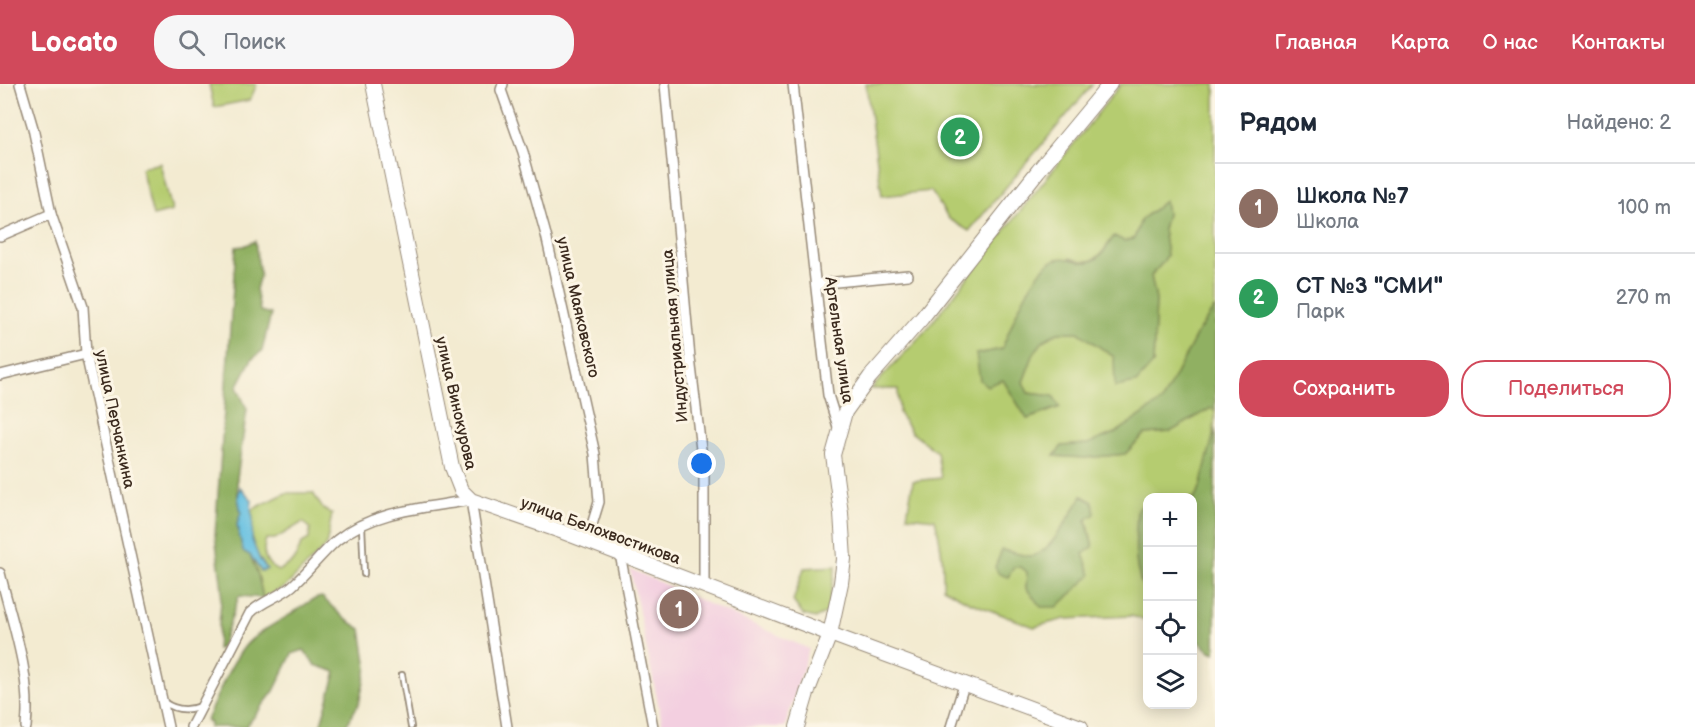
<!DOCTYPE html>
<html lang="ru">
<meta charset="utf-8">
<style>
:root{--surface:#fff;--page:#f6f6f7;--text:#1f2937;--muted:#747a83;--line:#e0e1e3;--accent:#d1495b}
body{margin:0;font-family:"Balsamiq Sans",sans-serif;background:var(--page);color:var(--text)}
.controls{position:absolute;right:18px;bottom:18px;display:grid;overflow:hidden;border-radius:12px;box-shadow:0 3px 15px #0003}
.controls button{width:54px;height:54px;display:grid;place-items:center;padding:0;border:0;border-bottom:2px solid var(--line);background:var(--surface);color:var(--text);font:30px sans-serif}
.you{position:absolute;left:702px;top:380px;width:21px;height:21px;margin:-15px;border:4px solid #fff;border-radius:50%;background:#1a73e8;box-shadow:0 0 0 9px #1a73e833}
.badge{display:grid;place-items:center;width:39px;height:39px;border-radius:50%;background:var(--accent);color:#fff;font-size:20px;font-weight:700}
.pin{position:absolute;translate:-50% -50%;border:3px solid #fff;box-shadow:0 2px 6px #0006}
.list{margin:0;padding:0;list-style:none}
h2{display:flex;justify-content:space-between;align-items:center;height:78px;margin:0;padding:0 24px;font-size:26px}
h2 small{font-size:20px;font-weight:400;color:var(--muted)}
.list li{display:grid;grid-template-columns:39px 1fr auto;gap:18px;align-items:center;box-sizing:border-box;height:90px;padding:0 24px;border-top:2px solid var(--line)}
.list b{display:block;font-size:22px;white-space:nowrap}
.list p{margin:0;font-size:20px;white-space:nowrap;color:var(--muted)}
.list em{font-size:20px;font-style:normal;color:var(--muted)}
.actions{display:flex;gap:12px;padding:18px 24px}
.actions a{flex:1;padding:14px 0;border:2px solid var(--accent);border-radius:24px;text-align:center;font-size:21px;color:var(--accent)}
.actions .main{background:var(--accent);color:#fff}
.icon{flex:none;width:33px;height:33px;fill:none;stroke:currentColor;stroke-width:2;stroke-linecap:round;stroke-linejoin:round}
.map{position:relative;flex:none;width:1215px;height:643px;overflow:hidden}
header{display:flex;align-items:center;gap:36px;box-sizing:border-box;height:84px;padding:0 30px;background:var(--accent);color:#fff}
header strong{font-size:28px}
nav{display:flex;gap:33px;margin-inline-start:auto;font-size:21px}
.search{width:420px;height:54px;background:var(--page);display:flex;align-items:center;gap:15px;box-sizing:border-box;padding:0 21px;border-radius:24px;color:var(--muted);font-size:22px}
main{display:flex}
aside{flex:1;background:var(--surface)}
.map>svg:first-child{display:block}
.built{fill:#f3cfe0}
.green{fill:#b5cc70;stroke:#787b47;stroke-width:1.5;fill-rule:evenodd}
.forest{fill:#90b062;stroke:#666d40;stroke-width:1.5}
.water{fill:#63bfe1;stroke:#4f7480;stroke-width:1.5}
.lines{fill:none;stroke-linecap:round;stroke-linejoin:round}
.lane-casing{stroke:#978a78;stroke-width:8}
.street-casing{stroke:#978a78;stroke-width:12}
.secondary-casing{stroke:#978a78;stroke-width:16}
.lane{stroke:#fff;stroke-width:4.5}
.street{stroke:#fff;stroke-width:9}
.secondary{stroke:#fff;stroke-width:14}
.labels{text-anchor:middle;stroke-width:6;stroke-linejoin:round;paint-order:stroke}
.street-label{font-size:16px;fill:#3b2a1e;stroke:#fcf5e5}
</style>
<header>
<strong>Locato</strong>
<div class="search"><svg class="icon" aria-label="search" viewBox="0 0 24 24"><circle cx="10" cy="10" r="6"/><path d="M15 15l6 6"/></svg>Поиск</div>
<nav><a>Главная</a><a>Карта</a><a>О нас</a><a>Контакты</a></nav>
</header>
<main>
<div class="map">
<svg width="1215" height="643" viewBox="0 0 1215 643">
<rect width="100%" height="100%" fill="#fcf5e5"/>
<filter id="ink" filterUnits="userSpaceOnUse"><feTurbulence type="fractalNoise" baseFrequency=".0167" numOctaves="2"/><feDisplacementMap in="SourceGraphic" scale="12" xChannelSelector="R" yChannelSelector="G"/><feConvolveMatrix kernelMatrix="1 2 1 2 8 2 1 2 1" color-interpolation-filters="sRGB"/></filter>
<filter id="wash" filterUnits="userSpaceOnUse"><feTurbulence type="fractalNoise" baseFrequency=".008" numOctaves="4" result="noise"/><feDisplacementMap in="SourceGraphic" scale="24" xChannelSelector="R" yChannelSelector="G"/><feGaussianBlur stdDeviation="1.35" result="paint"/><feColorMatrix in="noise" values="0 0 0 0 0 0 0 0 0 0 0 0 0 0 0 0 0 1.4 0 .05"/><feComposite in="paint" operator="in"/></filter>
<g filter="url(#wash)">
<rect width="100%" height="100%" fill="#f3ebd1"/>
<!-- built -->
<path class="built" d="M630,485L809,565L785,643H663Z"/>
<!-- green -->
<g class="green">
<path d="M209,0H257L250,16L214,23Z"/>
<path d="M866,0H1093L969,147L949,135L931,107L882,112Z"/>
<path d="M1121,0H1215V223L1198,248L1162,317L1117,348L1088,360L1062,362L1054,372L1085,374L1125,370L1145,350L1170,348L1211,324L1215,326C1215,355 1207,394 1193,418L1192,414L1154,411L1148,414L1147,417L1137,427L1140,497L1147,509V536L1131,532L1065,535L1034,543L969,518L943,504C944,481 941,458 935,435L907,432L913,397L941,394L937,368L911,348L899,329L898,305H871L926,246ZM1165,117L1167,130L1163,145L1167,171L1163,178L1151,192L1156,216L1153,280L1114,273L1078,248H1059L1044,256L1034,269L1023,298L1028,309L1053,312L1060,323L1028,335L1003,296L976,270L1002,265L1070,174C1096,183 1100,172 1114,152L1124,157L1134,155L1141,136ZM1082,413L1093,463L1026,504L1027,488L1021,483H1014L1002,466C1011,468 1021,471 1030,472C1050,472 1071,428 1082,413Z"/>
<path d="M160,79L172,127L153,132L141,84Z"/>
<path d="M286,409H313L323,425L332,430L326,462L285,503L263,514L258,491L250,471L261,487L267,485C261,477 253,465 252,455C251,444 254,436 251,426ZM303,438L310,445L309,455L302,459L293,478L278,487C265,480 261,470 266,455H275Z"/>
<path d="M836,482L827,529L816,534L803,531L793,517L804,484Z"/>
</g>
<!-- forest -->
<g class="forest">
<path d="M1165,117L1167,130L1163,145L1167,171L1163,178L1151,192L1156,216L1153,280L1136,299L1115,303L1114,273L1078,248H1059L1044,256L1034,269L1023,298L1028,309L1053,312L1060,323L1027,335L1003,296L987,302L980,296L976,270L1002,265C1011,242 1032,183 1057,175C1069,172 1074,178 1084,178C1100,179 1106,163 1114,152L1124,157L1134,155L1141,136Z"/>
<path d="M255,157L260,191L256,205L260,227L271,230L262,267L252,275L237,303L247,325L237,394L238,413L241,428L237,441L243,467L250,471L258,491L263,514L239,512L221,564L217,565L222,505L215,451L236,163L244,162Z"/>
<path d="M1215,223V326L1211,324L1170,348L1145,350L1125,370L1085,374L1054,372L1062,362L1088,360L1117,348L1162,317L1198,248Z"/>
<path d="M1215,345V569L1210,567L1193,552V549L1199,547L1196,522H1193L1192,418L1199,407Z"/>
<path d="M1082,412L1093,418L1095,430L1086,436L1093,463L1083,470L1091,491L1057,523H1041L1026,504L1027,488L1021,483H1014L1008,493L999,490L995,483L1002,466C1011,468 1021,471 1030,472C1050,472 1072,428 1082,412Z"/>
<path d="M1147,417V509C1131,485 1136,455 1137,427Z"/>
<path d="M322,513L345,535L361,545L367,584L359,619L346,642L320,643L336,588L315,581L304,566L292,570L274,607L246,643H209L210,639L206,636C218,611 228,583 245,562C257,548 279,538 294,528C305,522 309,515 322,513Z"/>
</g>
<!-- water -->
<path class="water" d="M240,403L252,416L251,426L253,434L252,456L260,476L267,485L261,487L250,471L243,467L237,441L241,428L238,413Z"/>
</g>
<g filter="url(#ink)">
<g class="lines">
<defs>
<g id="lane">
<path d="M362,442L364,490"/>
<path d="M402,591L411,643"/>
<path d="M164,618C176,627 188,627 201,622"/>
</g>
<g id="street">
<path d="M20,0L33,44L51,130L83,223L86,270L168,643"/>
<path d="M503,0L501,6L523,68L546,151L595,370L599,418L587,457"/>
<path d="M665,0L690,274L704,390V501"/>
<path d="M793,0L828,311L839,346"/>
<path d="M0,152L51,130"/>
<path d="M816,200L908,191"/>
<path d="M0,291L86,270"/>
<path d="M620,470L653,643"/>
<path d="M0,489C12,539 32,591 26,643"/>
<path d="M191,643L250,529C262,517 279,513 292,502C308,488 321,470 337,456C374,426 426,424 471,416L507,643"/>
<path d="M951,643L964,601"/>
</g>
<g id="secondary">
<path d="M373,0L452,383L461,406L471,416L563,448L830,550L1081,643"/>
<path d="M797,643L807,609L830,550L841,499L844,475L841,429L833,371L845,328L870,293L922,234L1038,87L1110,0"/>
</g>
</defs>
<!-- lane casing -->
<use href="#lane" class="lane-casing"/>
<!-- street casing -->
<use href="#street" class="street-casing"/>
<!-- secondary casing -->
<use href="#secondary" class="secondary-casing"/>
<!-- lane -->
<use href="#lane" class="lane"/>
<!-- street -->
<use href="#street" class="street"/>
<!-- secondary -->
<use href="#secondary" class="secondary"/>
</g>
</g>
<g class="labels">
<!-- street labels -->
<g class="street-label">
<text transform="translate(579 223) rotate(77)" y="6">улица Маяковского</text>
<text transform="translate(674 252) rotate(-95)" y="6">Индустриальная улица</text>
<text transform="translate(840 256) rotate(82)" y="6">Артельная улица</text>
<text transform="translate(457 319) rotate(77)" y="6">улица Винокурова</text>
<text transform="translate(116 335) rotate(78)" y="6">улица Перчанкина</text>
<text transform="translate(601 446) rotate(20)" y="6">улица Белохвостикова</text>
</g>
</g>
</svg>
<div class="controls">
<button>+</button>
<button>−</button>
<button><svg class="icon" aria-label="locate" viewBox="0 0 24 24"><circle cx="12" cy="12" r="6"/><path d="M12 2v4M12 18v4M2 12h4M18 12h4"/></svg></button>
<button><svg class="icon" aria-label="layers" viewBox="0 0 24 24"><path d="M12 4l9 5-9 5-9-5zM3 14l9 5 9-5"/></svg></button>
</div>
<div class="you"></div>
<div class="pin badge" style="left:679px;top:525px;background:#8d6e63">1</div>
<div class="pin badge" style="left:960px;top:53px;background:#2e9e5b">2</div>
</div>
<aside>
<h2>Рядом<small>Найдено: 2</small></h2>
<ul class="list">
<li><span class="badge" style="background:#8d6e63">1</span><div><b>Школа №7</b><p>Школа</p></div><em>100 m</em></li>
<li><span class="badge" style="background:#2e9e5b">2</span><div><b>СТ №3 &quot;СМИ&quot;</b><p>Парк</p></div><em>270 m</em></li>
</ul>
<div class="actions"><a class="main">Сохранить</a><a>Поделиться</a></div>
</aside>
</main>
